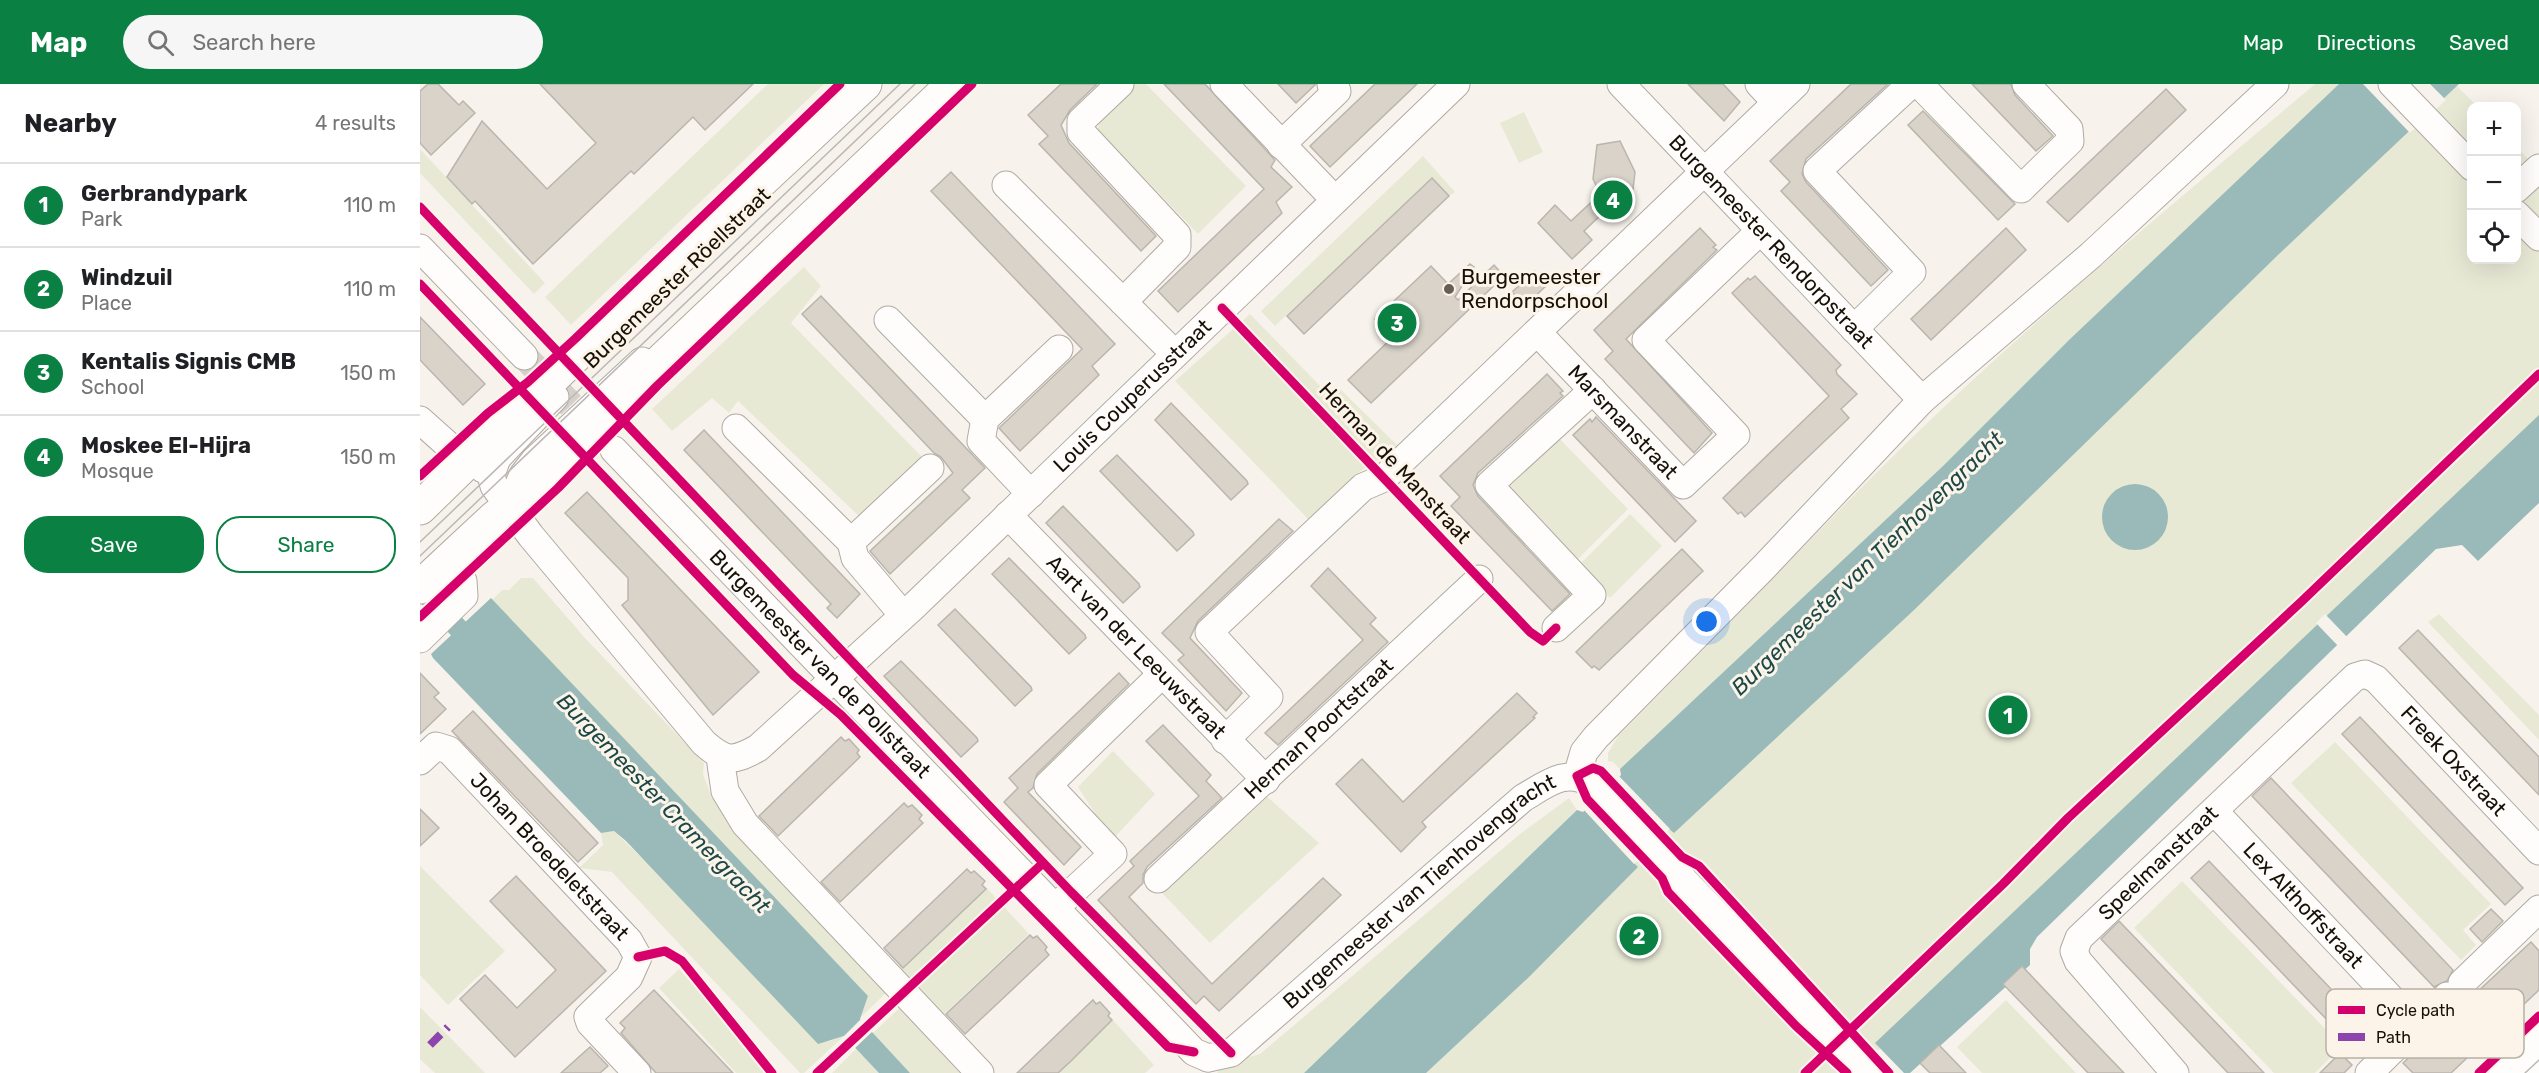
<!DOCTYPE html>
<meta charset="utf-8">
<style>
:root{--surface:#fff;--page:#f6f6f6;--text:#202124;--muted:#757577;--line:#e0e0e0;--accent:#0b8043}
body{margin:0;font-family:Rubik,sans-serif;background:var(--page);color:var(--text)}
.controls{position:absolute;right:18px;top:18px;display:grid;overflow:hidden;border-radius:12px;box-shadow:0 6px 24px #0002}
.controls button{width:54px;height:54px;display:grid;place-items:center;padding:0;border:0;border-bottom:2px solid var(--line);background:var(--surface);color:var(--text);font:30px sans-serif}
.you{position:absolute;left:1287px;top:538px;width:21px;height:21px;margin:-15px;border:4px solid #fff;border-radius:50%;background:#1a73e8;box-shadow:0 0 0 9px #1a73e833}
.badge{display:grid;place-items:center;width:39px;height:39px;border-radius:50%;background:var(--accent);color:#fff;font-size:20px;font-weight:700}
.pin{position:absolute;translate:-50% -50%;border:3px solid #fff;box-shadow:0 2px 6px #0006}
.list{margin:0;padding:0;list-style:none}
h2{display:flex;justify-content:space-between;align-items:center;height:78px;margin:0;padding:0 24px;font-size:26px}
h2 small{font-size:20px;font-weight:400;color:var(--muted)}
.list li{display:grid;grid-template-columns:39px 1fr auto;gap:18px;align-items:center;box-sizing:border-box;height:84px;padding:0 24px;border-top:2px solid var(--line)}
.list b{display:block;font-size:22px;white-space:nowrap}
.list p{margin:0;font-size:20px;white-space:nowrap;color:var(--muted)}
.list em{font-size:20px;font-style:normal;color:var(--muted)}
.actions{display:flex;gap:12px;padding:18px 24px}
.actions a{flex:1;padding:14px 0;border:2px solid var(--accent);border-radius:24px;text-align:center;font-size:21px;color:var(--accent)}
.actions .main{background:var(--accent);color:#fff}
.icon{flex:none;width:33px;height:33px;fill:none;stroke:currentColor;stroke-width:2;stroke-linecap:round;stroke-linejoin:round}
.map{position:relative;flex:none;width:2119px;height:989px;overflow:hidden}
header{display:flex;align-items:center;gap:36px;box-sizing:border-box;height:84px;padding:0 30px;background:var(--accent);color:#fff}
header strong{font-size:28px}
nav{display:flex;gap:33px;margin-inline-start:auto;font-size:21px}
.search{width:420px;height:54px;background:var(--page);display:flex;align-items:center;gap:15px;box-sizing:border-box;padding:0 21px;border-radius:33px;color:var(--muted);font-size:22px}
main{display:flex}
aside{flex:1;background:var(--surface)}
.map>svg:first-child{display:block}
.green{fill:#e8e9d5}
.water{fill:#99bab8}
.pier{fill:#f7f3ec}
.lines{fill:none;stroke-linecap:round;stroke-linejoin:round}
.canal{stroke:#99bab8;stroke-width:20}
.building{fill:#d9d3c9;stroke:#bab5ad;stroke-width:1.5}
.minor-tunnel{stroke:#d5d1ca;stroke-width:27;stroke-dasharray:27 14;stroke-linecap:butt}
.minor-casing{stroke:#afaaa2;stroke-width:29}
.major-casing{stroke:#afaaa2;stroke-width:35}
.minor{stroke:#fefdfc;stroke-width:27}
.major{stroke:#fefdfc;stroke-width:33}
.tram{stroke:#bab8b6;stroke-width:1.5}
.quiet{stroke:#8e44ad;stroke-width:8;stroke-dasharray:15 8;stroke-linecap:butt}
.cycleway-casing{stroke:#fcf4e8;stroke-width:13}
.cycleway{stroke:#d6006c;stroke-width:9}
.poi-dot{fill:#655f56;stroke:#fcf4e8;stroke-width:2}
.labels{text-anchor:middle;stroke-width:6;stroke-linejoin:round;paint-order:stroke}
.street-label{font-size:21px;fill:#171006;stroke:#fcf4e8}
.poi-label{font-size:21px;fill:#171006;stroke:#fcf4e8;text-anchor:start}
.water-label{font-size:22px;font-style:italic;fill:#1b4848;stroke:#fcf4e8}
.key{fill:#fcf4e8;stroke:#b7b0a4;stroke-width:1.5}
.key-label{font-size:16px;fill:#171006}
</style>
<header>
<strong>Map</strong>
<div class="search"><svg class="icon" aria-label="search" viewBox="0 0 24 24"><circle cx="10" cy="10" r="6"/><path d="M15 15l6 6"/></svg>Search here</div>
<nav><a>Map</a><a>Directions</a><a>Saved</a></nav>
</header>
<main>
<aside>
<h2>Nearby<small>4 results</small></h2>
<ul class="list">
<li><span class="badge">1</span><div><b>Gerbrandypark</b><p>Park</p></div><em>110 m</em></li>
<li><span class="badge">2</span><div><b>Windzuil</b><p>Place</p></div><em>110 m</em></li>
<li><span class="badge">3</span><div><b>Kentalis Signis CMB</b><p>School</p></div><em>150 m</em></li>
<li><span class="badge">4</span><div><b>Moskee El-Hijra</b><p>Mosque</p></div><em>150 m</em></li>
</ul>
<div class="actions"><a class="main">Save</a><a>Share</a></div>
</aside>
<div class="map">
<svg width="2119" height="989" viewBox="0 0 2119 989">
<rect width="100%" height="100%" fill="#f7f3ec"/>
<!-- green -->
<g class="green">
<path d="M348,0H404L151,241L125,213Z"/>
<path d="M714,0H726L826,102L778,150L678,46L679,35Z"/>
<path d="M1895,0H1919L1649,256L1523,382L1200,685L1193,678L1188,677V669L1198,652C1314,537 1424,416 1543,305C1657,199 1777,100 1895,0Z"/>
<path d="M2035,0L2057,22H2052V176H2096L2097,63L2119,87V352L1434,989H983Z"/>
<path d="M1104,28L1123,68L1099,79L1080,39Z"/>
<path d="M0,65L125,199L114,210L0,89Z"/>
<path d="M1003,72L1035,108L1029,112L1011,94L855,242L841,227Z"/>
<path d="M384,183L401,202L371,239L506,377L443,436L318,317L309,329L292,314L252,347L232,325Z"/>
<path d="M830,230L906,308L916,301L978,362L938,389L939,395L889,436L755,297Z"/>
<path d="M1137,352L1208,425L1155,478L1085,403Z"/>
<path d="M1210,430L1242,462L1190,514L1158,482Z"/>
<path d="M101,494H113L165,554L284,679L283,690L292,714L472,903L439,935L448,912L72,516L82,506H89Z"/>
<path d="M2019,530L2119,631V656L2008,538Z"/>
<path d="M1915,658L2071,820L2043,846L2056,861L2041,876L1871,699Z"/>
<path d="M693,667L735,710L692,756L658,703Z"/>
<path d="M843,709L899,759L790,859L741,808Z"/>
<path d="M1149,714L1157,726L884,989H797L805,979L840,970L1100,750Z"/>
<path d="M194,747L410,957L424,952L384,989H380L192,788L159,784L183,761L181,749Z"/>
<path d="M0,782L85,867L28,921L0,891Z"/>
<path d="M1762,797L1922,962L1895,989H1854L1714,844Z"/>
<path d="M564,801L609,850L523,931L478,882Z"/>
<path d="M259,885L351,989H316L239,904Z"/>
<path d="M1586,916L1656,989H1562L1537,963Z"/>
<path d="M486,918L554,989H490L453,949Z"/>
<path d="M0,923L65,989H15L0,975Z"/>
<path d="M691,934L734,981L725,989H633Z"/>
<path d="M436,965L459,989H412Z"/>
</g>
<!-- water -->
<g class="water">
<path d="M1919,0H2039L1859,170L1494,526L1254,749L1249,745L1214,779L1218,783L1109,893L1006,989H884L1157,726L1163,728L1201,691L1200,685L1523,382L1649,256Z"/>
<path d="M2119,331V419L2058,477L2042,461L2016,465L1617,853L1610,865V881L1490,989H1484L1455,959Z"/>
<circle cx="1715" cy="433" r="33"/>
<path d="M71,514L448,912L440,935L490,989H459L424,952L398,960L206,757L194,747L181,749L13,574L11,570Z"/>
</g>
<!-- pier -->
<g class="pier">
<path d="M1943,0H2010L2026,16L1990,49Z"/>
<path d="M1905,530L1929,555L1920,564L1896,539Z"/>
<path d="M1199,692L1250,745L1214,780L1164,726Z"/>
<path d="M441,935L453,947L433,966L423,955L420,956Z"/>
</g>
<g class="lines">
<!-- canal -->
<path class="canal" d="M0,504L56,563"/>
</g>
<!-- building -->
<g class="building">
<path d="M8,0H18L39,21L43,17L55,29L11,71L0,59V7Z"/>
<path d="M120,0H333L285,46L273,33L214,90L211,87L113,180L55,117L52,120L27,93L62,37L127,105L176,59Z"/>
<path d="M641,0H677L650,26L641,41L649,59L736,152L721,167L619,60L628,52L608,31Z"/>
<path d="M744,0H785L855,76L851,83L872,103L856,118L862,129L758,228L738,207L844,105Z"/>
<path d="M858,0H896L876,19Z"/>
<path d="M955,0H997L910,83L890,62Z"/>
<path d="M1268,0H1303L1320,18L1304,37Z"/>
<path d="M1431,0H1468L1386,75L1382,90L1386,98L1468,186L1451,202L1361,107L1370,98L1350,77Z"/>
<path d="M1552,0H1591L1595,11L1633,52L1616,67Z"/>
<path d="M1746,5L1766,26L1648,138L1627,118Z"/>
<path d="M1503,27L1595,120L1578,136L1488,41Z"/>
<path d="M1200,57L1215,88L1211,122L1186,126L1164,147L1172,156L1152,175L1118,139L1135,121L1151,137L1180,110L1173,95L1177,61Z"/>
<path d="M531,88L695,260L672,282L679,291L600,367L579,344L662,265L511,107Z"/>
<path d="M1012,94L1029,112L884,250L867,232Z"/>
<path d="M1280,144L1296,161L1293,163L1297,166L1206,255L1292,349L1274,369L1185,275L1193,267L1174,246Z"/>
<path d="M1586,144L1606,166L1511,256L1491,235Z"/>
<path d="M1050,180L1054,183L1035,213L1038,216L1074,181L1084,192L951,319L928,296L972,254L955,235L1011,182L1028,200Z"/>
<path d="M1115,187L1128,200L1105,222L1092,208Z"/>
<path d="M1335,192L1421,281L1416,286L1417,290L1437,310L1421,325L1429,334L1325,433L1321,428L1318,430L1303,414L1409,312L1312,209L1328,194L1330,196Z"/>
<path d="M401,212L565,384L542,406L550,414L470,490L450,467L533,389L521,373L514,369L382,230Z"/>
<path d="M0,233L65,300L43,321L0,276Z"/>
<path d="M1127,290L1143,307L1140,309L1143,312L1058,389L1053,401L1058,412L1150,510L1132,527L1031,422L1040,413L1020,392Z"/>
<path d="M751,319L827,397L828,400L811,416L735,336Z"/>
<path d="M1176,333L1276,437L1255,458L1153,351L1170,335L1172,338Z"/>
<path d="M284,346L440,510L417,534L407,524L411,520L264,366Z"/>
<path d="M697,371L773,448L774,451L757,467L680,387Z"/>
<path d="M167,408L339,588L293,631L202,521L208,516V494L145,429Z"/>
<path d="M643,422L719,500L720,503L703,519L626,439Z"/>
<path d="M859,435L873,447L778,537L770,554L822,609L806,627L758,576L764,571L742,549Z"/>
<path d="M1262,465L1283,487L1179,586L1174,582L1172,584L1156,568Z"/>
<path d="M589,474L665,551L666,554L649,570L572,490Z"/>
<path d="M908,484L956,534L950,540L968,558L858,661L845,649L943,556L891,502Z"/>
<path d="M535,525L611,603L612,606L595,622L518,541Z"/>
<path d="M1998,546L2119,673V711L1979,564Z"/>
<path d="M481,577L557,654L558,657L541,673L464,592Z"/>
<path d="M0,589L19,609L14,613L26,625L0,650Z"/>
<path d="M699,589L709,600L617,690L613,704L608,708L661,763L644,781L584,718L598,704L589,694Z"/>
<path d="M1097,609L1117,629L1113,633L1115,634L1002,738L1006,743L981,768L916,700L942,675L983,718Z"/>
<path d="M53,627L178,759L158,778L32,647Z"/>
<path d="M1940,633L2103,804L2085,821L1922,650Z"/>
<path d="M743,641L791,691L786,697L802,714L727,783L723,791V799L709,813L792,900L903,794L921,811L799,927L784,912L776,920L678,816L714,782L710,777L779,712L726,657Z"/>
<path d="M421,653L425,657L429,655L439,666L437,669L440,673L358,752L339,732Z"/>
<path d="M1851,694L2033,886L2027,897L2014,903L1832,712Z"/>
<path d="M484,719L488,723L492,721L502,731L499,735L503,739L420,818L401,798Z"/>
<path d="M0,725L19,744L0,762Z"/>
<path d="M1789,777L1952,948L1935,965L1771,794Z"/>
<path d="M547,785L551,789L554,787L565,797L562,801L566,805L483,884L464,864Z"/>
<path d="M96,792L186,887L95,973L40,915L65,891L97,924L136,886L70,817Z"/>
<path d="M2071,825L2083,837L2062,858L2050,845Z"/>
<path d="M1699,837L1724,863L1844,989H1808L1681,855Z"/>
<path d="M610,851L613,854L617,852L627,863L625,866L629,871L545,950L526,930Z"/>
<path d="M2111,858L2119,867V906L2031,989H1993L1983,979L2038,928L2036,926L2042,914L2056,909Z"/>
<path d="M1602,882L1657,940L1704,989H1668L1612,930L1583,900Z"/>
<path d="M234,906L275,949L313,989H236L201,949L205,944L200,939Z"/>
<path d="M673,916L676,920L680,918L690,929L688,932L692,936L651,977L638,989H597Z"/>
<path d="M1519,961L1546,989H1510L1500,979Z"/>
<path d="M170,963L188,982L180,989H141Z"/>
<path d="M1920,969L1932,981L1924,989H1900Z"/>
</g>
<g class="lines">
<!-- minor-tunnel -->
<path class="minor-tunnel" d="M104,272L178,349"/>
<defs>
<g id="minor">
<path d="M700,0L661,37V48L757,151V163L703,218"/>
<path d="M804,0L915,116"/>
<path id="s1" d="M1201,0L1502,316"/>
<path d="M1339,0L1356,18"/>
<path d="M1499,0L1601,105L1650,57L1649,45L1606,0"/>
<path d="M1972,0L2052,83"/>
<path d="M861,61L917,7L911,0"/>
<path d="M586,101L755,270"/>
<path d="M2096,105L2119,84"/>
<path d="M2096,130L2119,153"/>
<path d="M0,164L104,272"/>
<path d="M468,236L565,335"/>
<path d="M1434,245L1492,188L1397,87L1491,0"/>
<path id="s2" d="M1118,249L1263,401L1316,351L1226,256L1340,147"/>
<path d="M0,336L47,378"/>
<path d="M316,344L431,458L435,474L483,531"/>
<path id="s3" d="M194,366L774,968L788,974"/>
<path id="s4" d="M77,374L71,391L74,402L111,452L284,659C306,678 313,678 338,664L493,523L1036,0"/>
<path d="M63,385L77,374L135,313"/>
<path d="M611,410L561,357L565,335L639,265"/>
<path d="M89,422L103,391L114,377L222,277"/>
<path id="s5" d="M588,431L846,696"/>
<path d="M431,458L510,384"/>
<path d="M1136,544L1172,511L1069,401L1173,306"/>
<path d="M0,555L44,512L43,497L27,478"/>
<path d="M805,656L849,613L789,548L943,403L964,394L1376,0"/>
<path d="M300,673L305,707L325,740L560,989"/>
<path id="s6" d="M0,677L16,662L29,666L209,857L218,873L209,893L168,933L170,939L217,989"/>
<path d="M1157,692L1164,668L1176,653L1344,483L1502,316L1671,171L1855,0"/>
<path id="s7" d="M1794,727L1998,943"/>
<path id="s8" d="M738,795L1059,495"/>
<path d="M636,823L693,770L628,701L742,590"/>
<path d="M2042,899L2119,825"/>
<path id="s9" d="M788,974L811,969L1103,714C1127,700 1146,683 1172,700L1448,989"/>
<path id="s10" d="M1755,989L1658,877L1654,867L1659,854L1935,593L1945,590L1956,595L2119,767"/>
<path d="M1949,989L2027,912"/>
<path d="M2111,989L2119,982"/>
</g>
<g id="major">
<path d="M0,424L184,244L445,0"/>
<path d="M0,503L73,435L127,392L225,292L533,0"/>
<path d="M2085,989L2119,957"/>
</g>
</defs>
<!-- minor casing -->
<use href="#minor" class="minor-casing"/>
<!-- major casing -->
<use href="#major" class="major-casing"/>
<!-- minor -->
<use href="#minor" class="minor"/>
<!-- major -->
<use href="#major" class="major"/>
<!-- tram -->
<g class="tram">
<path d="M0,458L480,0"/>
<path d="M0,472L495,0"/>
<path d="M2105,989L2119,976"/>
</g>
<!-- quiet -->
<path class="quiet" d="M10,961L28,943"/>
<defs>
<g id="cycleway">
<path d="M0,123L651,808L811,969"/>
<path d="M0,200L373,591L421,631L748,963L774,968"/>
<path d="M802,224L1110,548L1123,557L1136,544"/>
<path d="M0,392L68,329L108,298L156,254L420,0"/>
<path d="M0,533L138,404L237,302L552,0"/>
<path d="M218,873L245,867L262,877L352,989"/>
<path d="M397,989L623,779"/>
<path d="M1385,989L1583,800L1648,734L1881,518L2119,290"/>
<path d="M1427,989L1376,942L1248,808L1242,794L1167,715L1157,692L1173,684L1181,687L1262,773L1279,782L1469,989"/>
<path d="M2059,989L2119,932"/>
</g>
</defs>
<!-- cycleway casing -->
<use href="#cycleway" class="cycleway-casing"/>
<!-- cycleway -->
<use href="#cycleway" class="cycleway"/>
</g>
<!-- markers -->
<circle class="poi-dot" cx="1029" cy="205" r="6"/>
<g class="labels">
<!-- street labels -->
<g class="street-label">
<text dy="7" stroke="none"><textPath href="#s1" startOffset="218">Burgemeester Rendorpstraat</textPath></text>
<text transform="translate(257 194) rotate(-44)" y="7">Burgemeester Röellstraat</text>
<text dy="7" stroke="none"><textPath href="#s4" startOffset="936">Louis Couperusstraat</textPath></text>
<text dy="7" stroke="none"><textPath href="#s2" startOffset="123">Marsmanstraat</textPath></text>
<text transform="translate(975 379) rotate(47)" y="7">Herman de Manstraat</text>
<text dy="7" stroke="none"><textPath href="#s5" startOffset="184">Aart van der Leeuwstraat</textPath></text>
<text dy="7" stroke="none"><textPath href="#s3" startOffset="297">Burgemeester van de Pollstraat</textPath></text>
<text dy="7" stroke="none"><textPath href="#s8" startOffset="220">Herman Poortstraat</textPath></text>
<text dy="7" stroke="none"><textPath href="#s10" startOffset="688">Freek Oxstraat</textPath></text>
<text dy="7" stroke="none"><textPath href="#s6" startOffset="182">Johan Broedeletstraat</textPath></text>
<text dy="7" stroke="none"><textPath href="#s10" startOffset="282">Speelmanstraat</textPath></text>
<text dy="7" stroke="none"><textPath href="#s9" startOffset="272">Burgemeester van Tienhovengracht</textPath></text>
<text dy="7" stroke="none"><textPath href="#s7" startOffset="130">Lex Althoffstraat</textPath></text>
</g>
<!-- poi labels -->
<g class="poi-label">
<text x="1041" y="200">Burgemeester<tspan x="1041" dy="24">Rendorpschool</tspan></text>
</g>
<!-- water labels -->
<g class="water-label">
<text transform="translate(1447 479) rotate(-44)" y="8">Burgemeester van Tienhovengracht</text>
<text transform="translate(244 719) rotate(46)" y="8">Burgemeester Cramergracht</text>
</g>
</g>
<!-- legend -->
<rect x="1906" y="905" width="198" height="69" rx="9" class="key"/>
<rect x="1918" y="922" width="27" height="8" fill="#d6006c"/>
<rect x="1918" y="949" width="27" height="8" fill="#8e44ad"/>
<g class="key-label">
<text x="1956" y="932">Cycle path</text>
<text x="1956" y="959">Path</text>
</g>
</svg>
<div class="controls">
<button>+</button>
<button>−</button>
<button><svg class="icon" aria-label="locate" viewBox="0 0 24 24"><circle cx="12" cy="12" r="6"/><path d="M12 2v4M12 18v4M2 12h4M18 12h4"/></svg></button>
</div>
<div class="you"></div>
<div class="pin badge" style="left:1588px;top:631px">1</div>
<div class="pin badge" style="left:1219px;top:852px">2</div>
<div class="pin badge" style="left:977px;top:239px">3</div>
<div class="pin badge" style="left:1193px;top:116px">4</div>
</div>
</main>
